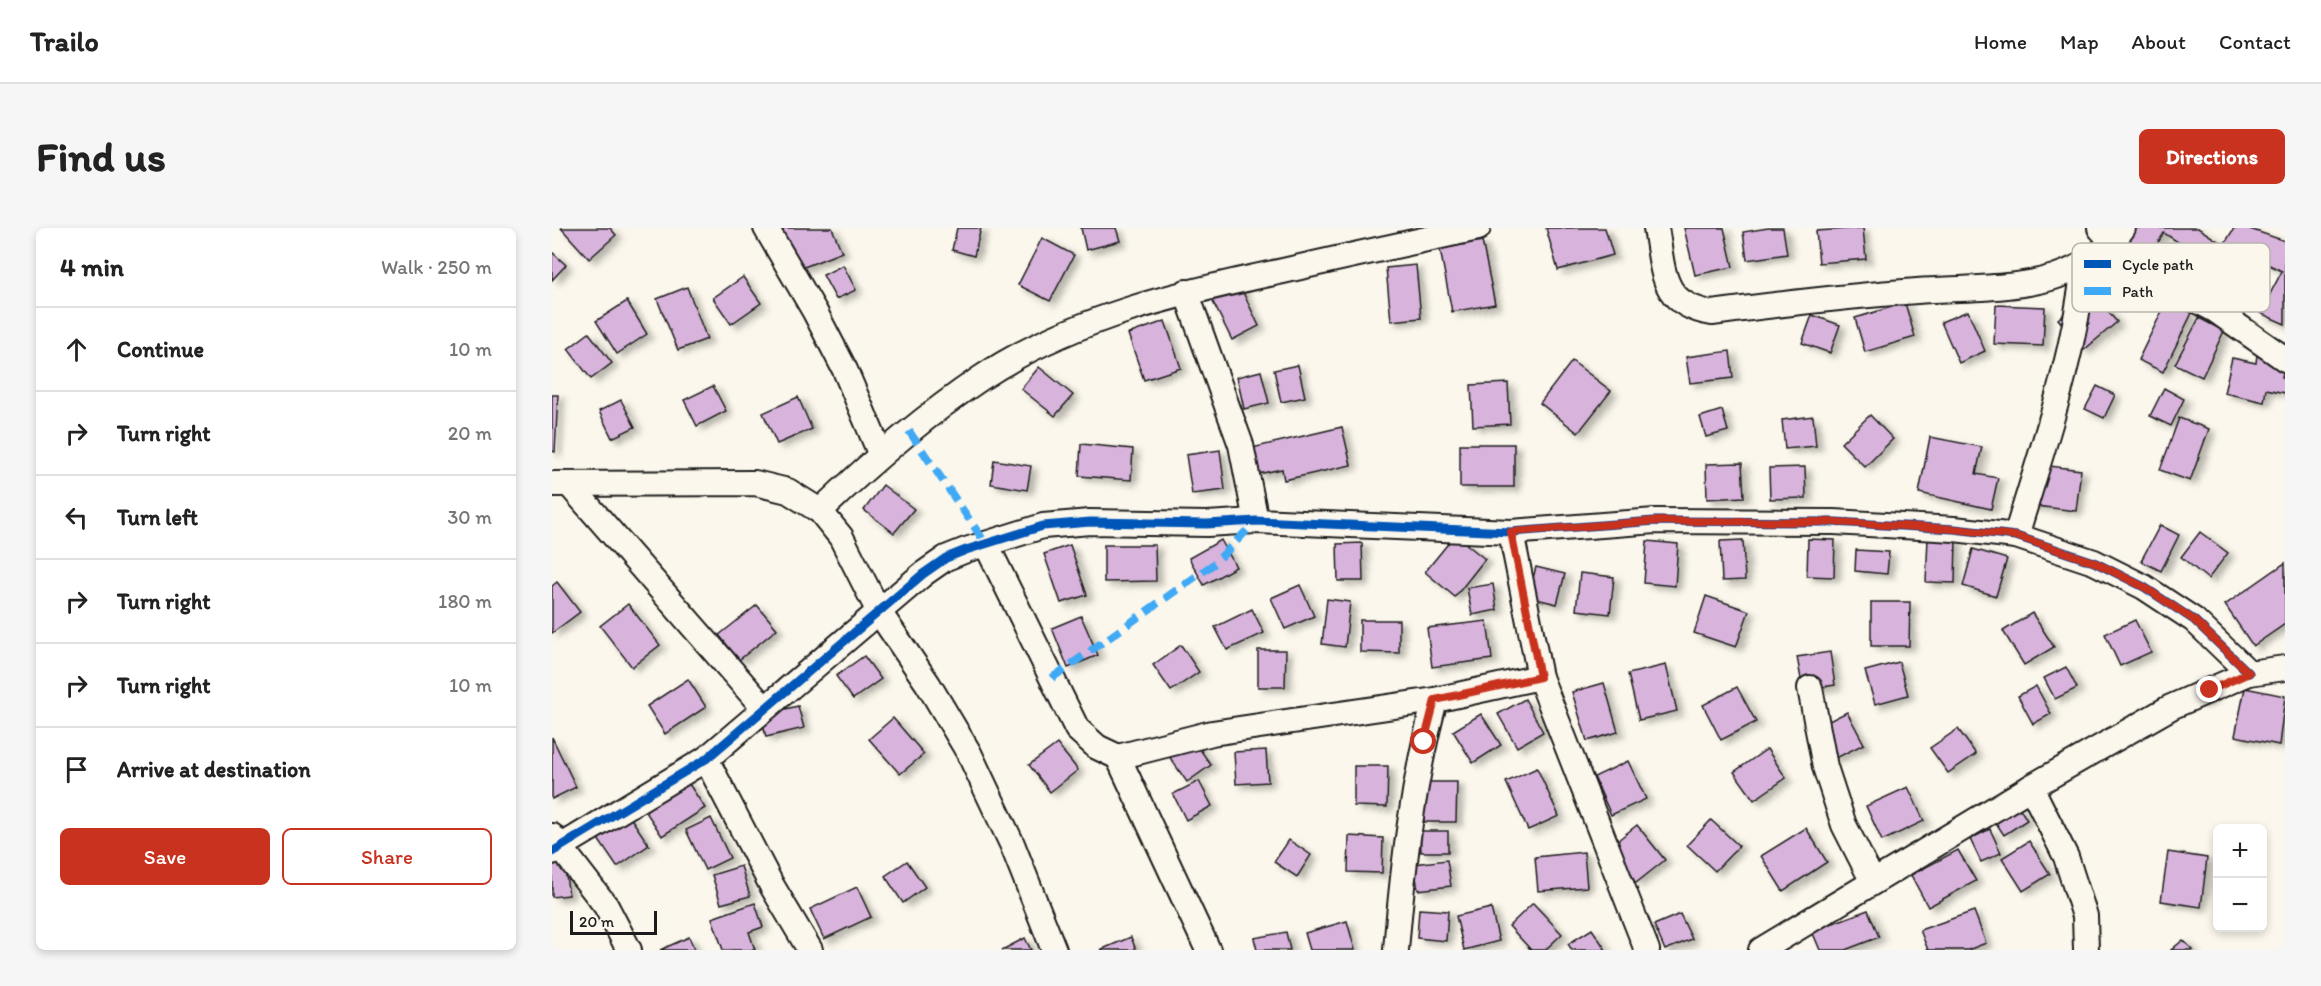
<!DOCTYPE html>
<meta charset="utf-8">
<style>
:root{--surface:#fff;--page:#f6f6f6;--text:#222;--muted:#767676;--line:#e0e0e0;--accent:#c8321e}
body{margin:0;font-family:Itim,sans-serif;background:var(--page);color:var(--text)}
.controls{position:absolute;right:18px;bottom:18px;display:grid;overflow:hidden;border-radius:9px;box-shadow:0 3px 9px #0003}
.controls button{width:54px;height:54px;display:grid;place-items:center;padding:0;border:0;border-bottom:2px solid var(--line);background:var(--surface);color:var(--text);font:30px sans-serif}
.scale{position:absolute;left:18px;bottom:15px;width:87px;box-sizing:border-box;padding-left:6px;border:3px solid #1c1c1c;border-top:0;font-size:16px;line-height:21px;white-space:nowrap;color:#1c1c1c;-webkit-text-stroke:4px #fbf7ec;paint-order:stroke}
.stop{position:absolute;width:18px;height:18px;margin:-14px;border:4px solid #c8321e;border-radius:50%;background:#fff}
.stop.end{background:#c8321e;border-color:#fff;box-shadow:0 2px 6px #0008}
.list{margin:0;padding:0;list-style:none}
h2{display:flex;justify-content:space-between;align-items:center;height:78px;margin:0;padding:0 24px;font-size:26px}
h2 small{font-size:20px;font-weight:400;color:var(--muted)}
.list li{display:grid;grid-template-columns:39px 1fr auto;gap:18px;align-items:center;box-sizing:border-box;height:84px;padding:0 24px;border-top:2px solid var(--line)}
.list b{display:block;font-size:22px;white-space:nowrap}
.list em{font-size:20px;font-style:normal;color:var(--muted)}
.actions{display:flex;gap:12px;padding:18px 24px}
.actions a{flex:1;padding:14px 0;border:2px solid var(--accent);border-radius:9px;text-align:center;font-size:21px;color:var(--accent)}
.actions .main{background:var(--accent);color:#fff}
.icon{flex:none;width:33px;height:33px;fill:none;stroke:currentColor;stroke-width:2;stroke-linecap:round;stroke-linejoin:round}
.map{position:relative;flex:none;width:1733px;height:722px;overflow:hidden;border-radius:9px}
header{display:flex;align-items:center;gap:36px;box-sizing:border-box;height:84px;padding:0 30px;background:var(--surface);border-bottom:2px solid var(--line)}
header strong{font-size:28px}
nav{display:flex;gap:33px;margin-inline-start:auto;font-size:21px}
.intro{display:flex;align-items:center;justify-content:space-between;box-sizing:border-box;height:144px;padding:0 36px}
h1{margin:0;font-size:42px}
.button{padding:15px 27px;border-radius:9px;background:var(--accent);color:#fff;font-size:21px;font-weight:700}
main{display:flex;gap:36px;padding:0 36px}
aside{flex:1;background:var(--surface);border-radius:9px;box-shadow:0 3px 9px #0003}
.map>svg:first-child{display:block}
.building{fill:#d8b3dc;stroke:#1c1c1c;stroke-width:1.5;filter:url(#shadow)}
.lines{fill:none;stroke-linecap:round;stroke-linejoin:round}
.street-casing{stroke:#1c1c1c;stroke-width:28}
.street{stroke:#fbf7ec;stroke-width:24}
.quiet{stroke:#3fa9f5;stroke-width:8;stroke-dasharray:15 8;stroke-linecap:butt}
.cycleway-casing{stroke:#fbf7ec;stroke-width:13}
.cycleway{stroke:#0057b8;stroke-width:9}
.route{stroke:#c8321e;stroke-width:8}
.key{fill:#fbf7ec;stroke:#b8b5ae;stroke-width:1.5}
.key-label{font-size:16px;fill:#1c1c1c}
</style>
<header>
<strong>Trailo</strong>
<nav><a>Home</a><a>Map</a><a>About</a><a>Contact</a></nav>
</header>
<div class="intro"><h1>Find us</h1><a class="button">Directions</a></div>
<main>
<aside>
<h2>4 min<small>Walk · 250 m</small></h2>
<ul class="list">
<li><svg class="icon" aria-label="ahead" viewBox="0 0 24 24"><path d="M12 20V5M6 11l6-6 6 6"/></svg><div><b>Continue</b></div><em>10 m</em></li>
<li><svg class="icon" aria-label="right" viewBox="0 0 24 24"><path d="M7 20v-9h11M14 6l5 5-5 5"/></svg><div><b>Turn right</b></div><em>20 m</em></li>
<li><svg class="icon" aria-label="left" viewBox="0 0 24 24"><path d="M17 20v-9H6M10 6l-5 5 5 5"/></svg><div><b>Turn left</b></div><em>30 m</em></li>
<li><svg class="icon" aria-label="right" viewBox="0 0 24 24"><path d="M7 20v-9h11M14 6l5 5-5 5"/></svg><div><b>Turn right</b></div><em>180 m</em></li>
<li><svg class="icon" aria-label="right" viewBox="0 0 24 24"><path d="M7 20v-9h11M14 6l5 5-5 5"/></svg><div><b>Turn right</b></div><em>10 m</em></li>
<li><svg class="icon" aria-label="arrive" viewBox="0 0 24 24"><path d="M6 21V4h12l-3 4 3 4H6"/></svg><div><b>Arrive at destination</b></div></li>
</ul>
<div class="actions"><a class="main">Save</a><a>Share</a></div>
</aside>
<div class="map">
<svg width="1733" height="722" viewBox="0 0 1733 722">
<defs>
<filter id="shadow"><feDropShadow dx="6" dy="4" stdDeviation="3" flood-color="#0004"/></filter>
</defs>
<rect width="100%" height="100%" fill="#fbf7ec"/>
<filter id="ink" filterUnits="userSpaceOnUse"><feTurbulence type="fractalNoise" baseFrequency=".0167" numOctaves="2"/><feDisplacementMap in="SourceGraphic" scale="12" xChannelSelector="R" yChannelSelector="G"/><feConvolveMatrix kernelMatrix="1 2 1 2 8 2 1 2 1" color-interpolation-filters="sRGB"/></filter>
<g filter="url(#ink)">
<!-- building -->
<g class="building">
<path d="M9,0H58L64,7L37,31Z"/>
<path d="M230,0H280L290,24L247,41Z"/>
<path d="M405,0H429L422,28L400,22Z"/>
<path d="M529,0H564L568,13L534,22Z"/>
<path d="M994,0H1053L1061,27L1006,42Z"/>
<path d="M1132,0H1172L1181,39L1143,47Z"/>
<path d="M1216,0H1231L1235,26L1195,32L1191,4Z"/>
<path d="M1311,0L1314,31L1267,35L1264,3Z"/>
<path d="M1583,0H1646L1672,17L1682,0H1695L1733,13V96L1708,85L1730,43L1699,28L1675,66L1637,48L1651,30L1612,5L1598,27L1575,12Z"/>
<path d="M490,10L522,27L498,73L466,57Z"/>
<path d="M930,13L943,76L900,84L888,21Z"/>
<path d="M0,24L14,37L0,52Z"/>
<path d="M291,37L304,62L284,71L271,47Z"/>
<path d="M864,37L869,90L839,93L834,40Z"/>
<path d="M191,49L209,75L179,96L161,70Z"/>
<path d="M688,58L707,98L680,112L660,72Z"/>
<path d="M135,59L155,111L126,122L105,71Z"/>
<path d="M1538,63L1565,94L1532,122L1506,91Z"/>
<path d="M75,73L95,106L65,126L44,93Z"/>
<path d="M1615,73L1640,85L1611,144L1586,132Z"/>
<path d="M1353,75L1363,109L1313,124L1303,90Z"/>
<path d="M1444,77L1493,79L1491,118L1442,116Z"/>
<path d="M1416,83L1433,123L1407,135L1389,94Z"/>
<path d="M1260,87L1288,97L1278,125L1250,115Z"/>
<path d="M1647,90L1672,103L1650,149L1623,136Z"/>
<path d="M613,93L629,140L592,152L576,106Z"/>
<path d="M37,105L60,135L39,151L16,121Z"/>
<path d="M1178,123L1181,150L1138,155L1134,129Z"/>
<path d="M1705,126L1733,136L1730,149H1733V165L1714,161L1712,174L1672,165L1680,130L1704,135Z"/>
<path d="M1020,133L1059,163L1026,205L988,175Z"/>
<path d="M746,137L753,169L729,174L722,142Z"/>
<path d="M487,139L521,167L503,188L469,161Z"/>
<path d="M709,143L717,175L692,181L685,149Z"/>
<path d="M956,155L958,196L921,198L919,157Z"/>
<path d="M161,158L174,183L145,198L132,172Z"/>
<path d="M1545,158L1563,167L1552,190L1533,181Z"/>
<path d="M1612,160L1632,171L1619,198L1598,188Z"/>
<path d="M0,167H6L3,224L0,223Z"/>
<path d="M246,169L260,201L225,216L211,185Z"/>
<path d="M69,172L83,199L60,210L47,183Z"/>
<path d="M1170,182L1176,203L1154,209L1148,189Z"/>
<path d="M1318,187L1341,211L1313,239L1289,215Z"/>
<path d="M1261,188L1264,218L1233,221L1230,192Z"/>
<path d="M1627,190L1657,201L1638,253L1608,242Z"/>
<path d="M790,199L799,237L732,252L730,241L706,246L700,220Z"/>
<path d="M1378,209L1430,219L1424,246L1446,250L1439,281L1367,265Z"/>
<path d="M529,216L581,221L579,252L527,248Z"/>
<rect x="908" y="216" width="54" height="43"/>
<path d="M668,222L673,262L640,266L634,227Z"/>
<path d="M442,232L479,238L475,262L439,256Z"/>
<path d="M1190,235L1192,269L1155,271L1154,236Z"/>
<path d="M1481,236L1529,242L1524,283L1476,277Z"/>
<path d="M1253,239L1254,270L1218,271L1217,240Z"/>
<path d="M331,257L362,281L342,305L312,282Z"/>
<path d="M1608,297L1627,307L1609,343L1589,333Z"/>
<path d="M1648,304L1676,325L1656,351L1629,329Z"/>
<path d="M903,307L933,331L903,369L873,344Z"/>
<path d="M1376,310L1404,311L1403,355L1374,354Z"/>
<path d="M1256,311L1283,312L1282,349L1255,348Z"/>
<path d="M669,312L684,339L652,357L637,330Z"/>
<path d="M1191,312L1193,352L1170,353L1168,313Z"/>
<path d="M1095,313L1126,316L1123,358L1092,355Z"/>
<path d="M810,315L811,353H786L785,316Z"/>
<path d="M518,317L535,367L509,375L492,326Z"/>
<path d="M552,317H603L604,353L552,354Z"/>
<path d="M1421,321L1455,331L1444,368L1411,358Z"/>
<path d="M1304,322L1337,324L1335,346L1303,343Z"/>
<path d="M1733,335V396L1701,418L1673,377Z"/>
<path d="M984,339L1013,346L1005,376L976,369Z"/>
<path d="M1028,345L1062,349L1058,386L1024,382Z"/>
<path d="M5,354L28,384L0,405V358Z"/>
<path d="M941,356L945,382L920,387L915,360Z"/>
<path d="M748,357L762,388L733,401L719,370Z"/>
<path d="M1154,368L1197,383L1184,419L1142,405Z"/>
<path d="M775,371L798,374L793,419L770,416Z"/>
<path d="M1319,374H1358L1357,418H1319Z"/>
<path d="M76,376L108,417L80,439L48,398Z"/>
<path d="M205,377L225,401L187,432L167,407Z"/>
<path d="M700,381L712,405L675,422L663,399Z"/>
<path d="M1480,385L1502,419L1472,437L1451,403Z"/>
<path d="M529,388L546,427L516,440L500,400Z"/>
<path d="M808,392H847V425L808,424Z"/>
<path d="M1583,392L1599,424L1568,438L1553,406Z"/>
<path d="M935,393L940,431L880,439L875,400Z"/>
<path d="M629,417L647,444L619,463L601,437Z"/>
<path d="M706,422H734L733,459H706Z"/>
<path d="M1278,424L1283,457L1251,462L1245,429Z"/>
<path d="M312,428L329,451L301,471L284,448Z"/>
<path d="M1347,434L1356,467L1323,476L1313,443Z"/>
<path d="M1114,437L1125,483L1087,492L1076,446Z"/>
<path d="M1514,439L1525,460L1503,471L1492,450Z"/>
<path d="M136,451L154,479L113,506L95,478Z"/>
<path d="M1052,455L1066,504L1035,513L1020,464Z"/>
<path d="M1484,458L1499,486L1481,496L1466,468Z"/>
<path d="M1185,459L1204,494L1169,512L1151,477Z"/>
<path d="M1693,460L1733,468L1727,517L1683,508Z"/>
<path d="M973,471L991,504L965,519L946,486Z"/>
<path d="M246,478L252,500L214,509L209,487Z"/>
<path d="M1295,484L1312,516L1282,531L1265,499Z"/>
<path d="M929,486L949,517L921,535L901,503Z"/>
<path d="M341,490L372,526L348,546L317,511Z"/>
<path d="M1406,501L1424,526L1396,545L1378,520Z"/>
<path d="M638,507L659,537L635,554L614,524Z"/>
<path d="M0,509L24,559L0,571Z"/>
<path d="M505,516L526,542L498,564L477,537Z"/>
<path d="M1215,521L1234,550L1202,572L1182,544Z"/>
<path d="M714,522L716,554L684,556L682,524Z"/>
<path d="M1076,533L1094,571L1059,587L1042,549Z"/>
<path d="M802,538H836L835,579L802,578Z"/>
<path d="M985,540L1007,588L976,602L954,554Z"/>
<path d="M135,553L153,580L110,608L92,581Z"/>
<path d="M647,553L660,578L634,592L621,566Z"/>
<path d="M873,554H905L904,594H872Z"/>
<path d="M1356,559L1372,593L1330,613L1314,578Z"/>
<path d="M1465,576L1475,592L1452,607L1442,592Z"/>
<path d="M76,586L97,617L65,639L44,608Z"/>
<path d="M159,590L178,630L153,642L134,602Z"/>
<path d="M1159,592L1187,618L1163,643L1135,617Z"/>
<path d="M1085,597L1113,632L1084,655L1056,620Z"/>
<path d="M1254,600L1275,634L1231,663L1209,628Z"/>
<path d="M1438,601L1449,625L1429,634L1418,611Z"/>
<path d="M868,603H896V624H869Z"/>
<path d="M797,608L831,610L830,645L796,644Z"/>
<path d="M737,612L759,627L745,649L722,634Z"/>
<path d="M1477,613L1498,646L1471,663L1450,630Z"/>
<path d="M1406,622L1424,653L1376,679L1359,647Z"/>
<path d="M1032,624L1035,659L986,663L983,629Z"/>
<path d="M1616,624L1655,630L1649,679L1609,673Z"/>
<path d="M895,632L899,658L866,662L862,636Z"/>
<path d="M355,633L373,659L351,675L333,648Z"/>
<path d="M12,635L17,667L0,669V637Z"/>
<path d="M189,638L198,668L169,676L160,647Z"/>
<path d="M305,659L319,689L272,711L258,681Z"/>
<path d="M203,675L211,699L197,704L203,722H171L160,690Z"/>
<path d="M981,675L1010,706L993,722H979L957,698Z"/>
<path d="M939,680L947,713L912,722L904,688Z"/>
<path d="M867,681L896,683L894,713L865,710Z"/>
<path d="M1316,682L1327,709L1293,722H1268L1260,703Z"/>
<path d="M1422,683L1434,715L1416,722H1376L1368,702Z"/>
<path d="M1128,686L1140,711L1113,722L1102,697Z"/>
<path d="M795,693L803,722H758L753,705Z"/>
<path d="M1040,701L1054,722H1020L1016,716Z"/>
<path d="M734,704L738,722H705L702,710Z"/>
<path d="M137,709L143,722H108Z"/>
<path d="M579,709L584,722H548Z"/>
<path d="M473,710L479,722H450Z"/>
<path d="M1631,712L1641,722H1619Z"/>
</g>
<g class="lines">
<defs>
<g id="street">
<path d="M214,0L263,84L293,142L328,225"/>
<path d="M1104,0C1112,44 1108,76 1160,85C1228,76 1296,68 1365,63C1407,60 1461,62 1502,49C1530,40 1554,25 1571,0"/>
<path d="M1548,0L1584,40L1663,82L1733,131"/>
<path d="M634,64L689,217L704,293"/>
<path d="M0,256L203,255L236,263L268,283L289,309L327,384L376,456L417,525L460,616L502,722"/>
<path d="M17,256L212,480"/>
<path d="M268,283C318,235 371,189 429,150C519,90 627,65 731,43C796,28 861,14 926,0"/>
<path d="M959,304L988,449L1095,722"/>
<path d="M1464,308C1491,218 1522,131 1532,37"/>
<path d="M434,316L525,501L545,519L566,529L656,722"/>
<path d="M1258,460L1273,539L1292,597L1321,654"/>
<path d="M566,529L660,505L883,472L988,449"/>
<path d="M154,531L220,658L258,722"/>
<path d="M1479,559L1514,629L1533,688L1534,722"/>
<path d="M0,608L54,678L77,722"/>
<path d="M0,624L154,531L371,346L394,330L414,322L491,298L538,294L655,296L704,293L959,304L1103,293L1282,294L1402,301L1464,308L1542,334L1592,359L1642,392L1697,445"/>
<path d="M844,722C851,638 861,554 883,472"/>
<path d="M1209,722L1479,559L1619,479L1697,445L1733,440"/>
</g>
</defs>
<!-- street casing -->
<use href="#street" class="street-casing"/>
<!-- street -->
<use href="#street" class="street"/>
<!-- quiet -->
<g class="quiet">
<path d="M357,203L434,316"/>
<path d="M500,450L663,335L704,293"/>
</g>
<defs>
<path id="cycleway" d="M0,624L154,531L371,346L394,330L414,322L491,298L538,294L655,296L704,293L959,304L1103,293L1282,294L1402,301L1464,308L1542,334L1592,359L1642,392L1697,445"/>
</defs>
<!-- cycleway casing -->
<use href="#cycleway" class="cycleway-casing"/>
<!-- cycleway -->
<use href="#cycleway" class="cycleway"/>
</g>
</g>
<g class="lines" filter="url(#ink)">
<!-- route -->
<path class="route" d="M872,514L883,472L988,449L959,304L1103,293L1282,294L1402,301L1464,308L1542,334L1592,359L1642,392L1697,445L1658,462"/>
</g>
<!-- legend -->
<rect x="1520" y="15" width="198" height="69" rx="9" class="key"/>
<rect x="1532" y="32" width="27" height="8" fill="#0057b8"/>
<rect x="1532" y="59" width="27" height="8" fill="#3fa9f5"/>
<g class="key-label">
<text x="1570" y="42">Cycle path</text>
<text x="1570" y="69">Path</text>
</g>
</svg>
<div class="controls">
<button>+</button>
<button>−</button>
</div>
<div class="scale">20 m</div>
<div class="stop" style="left:872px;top:514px"></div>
<div class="stop end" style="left:1658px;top:462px"></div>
</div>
</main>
